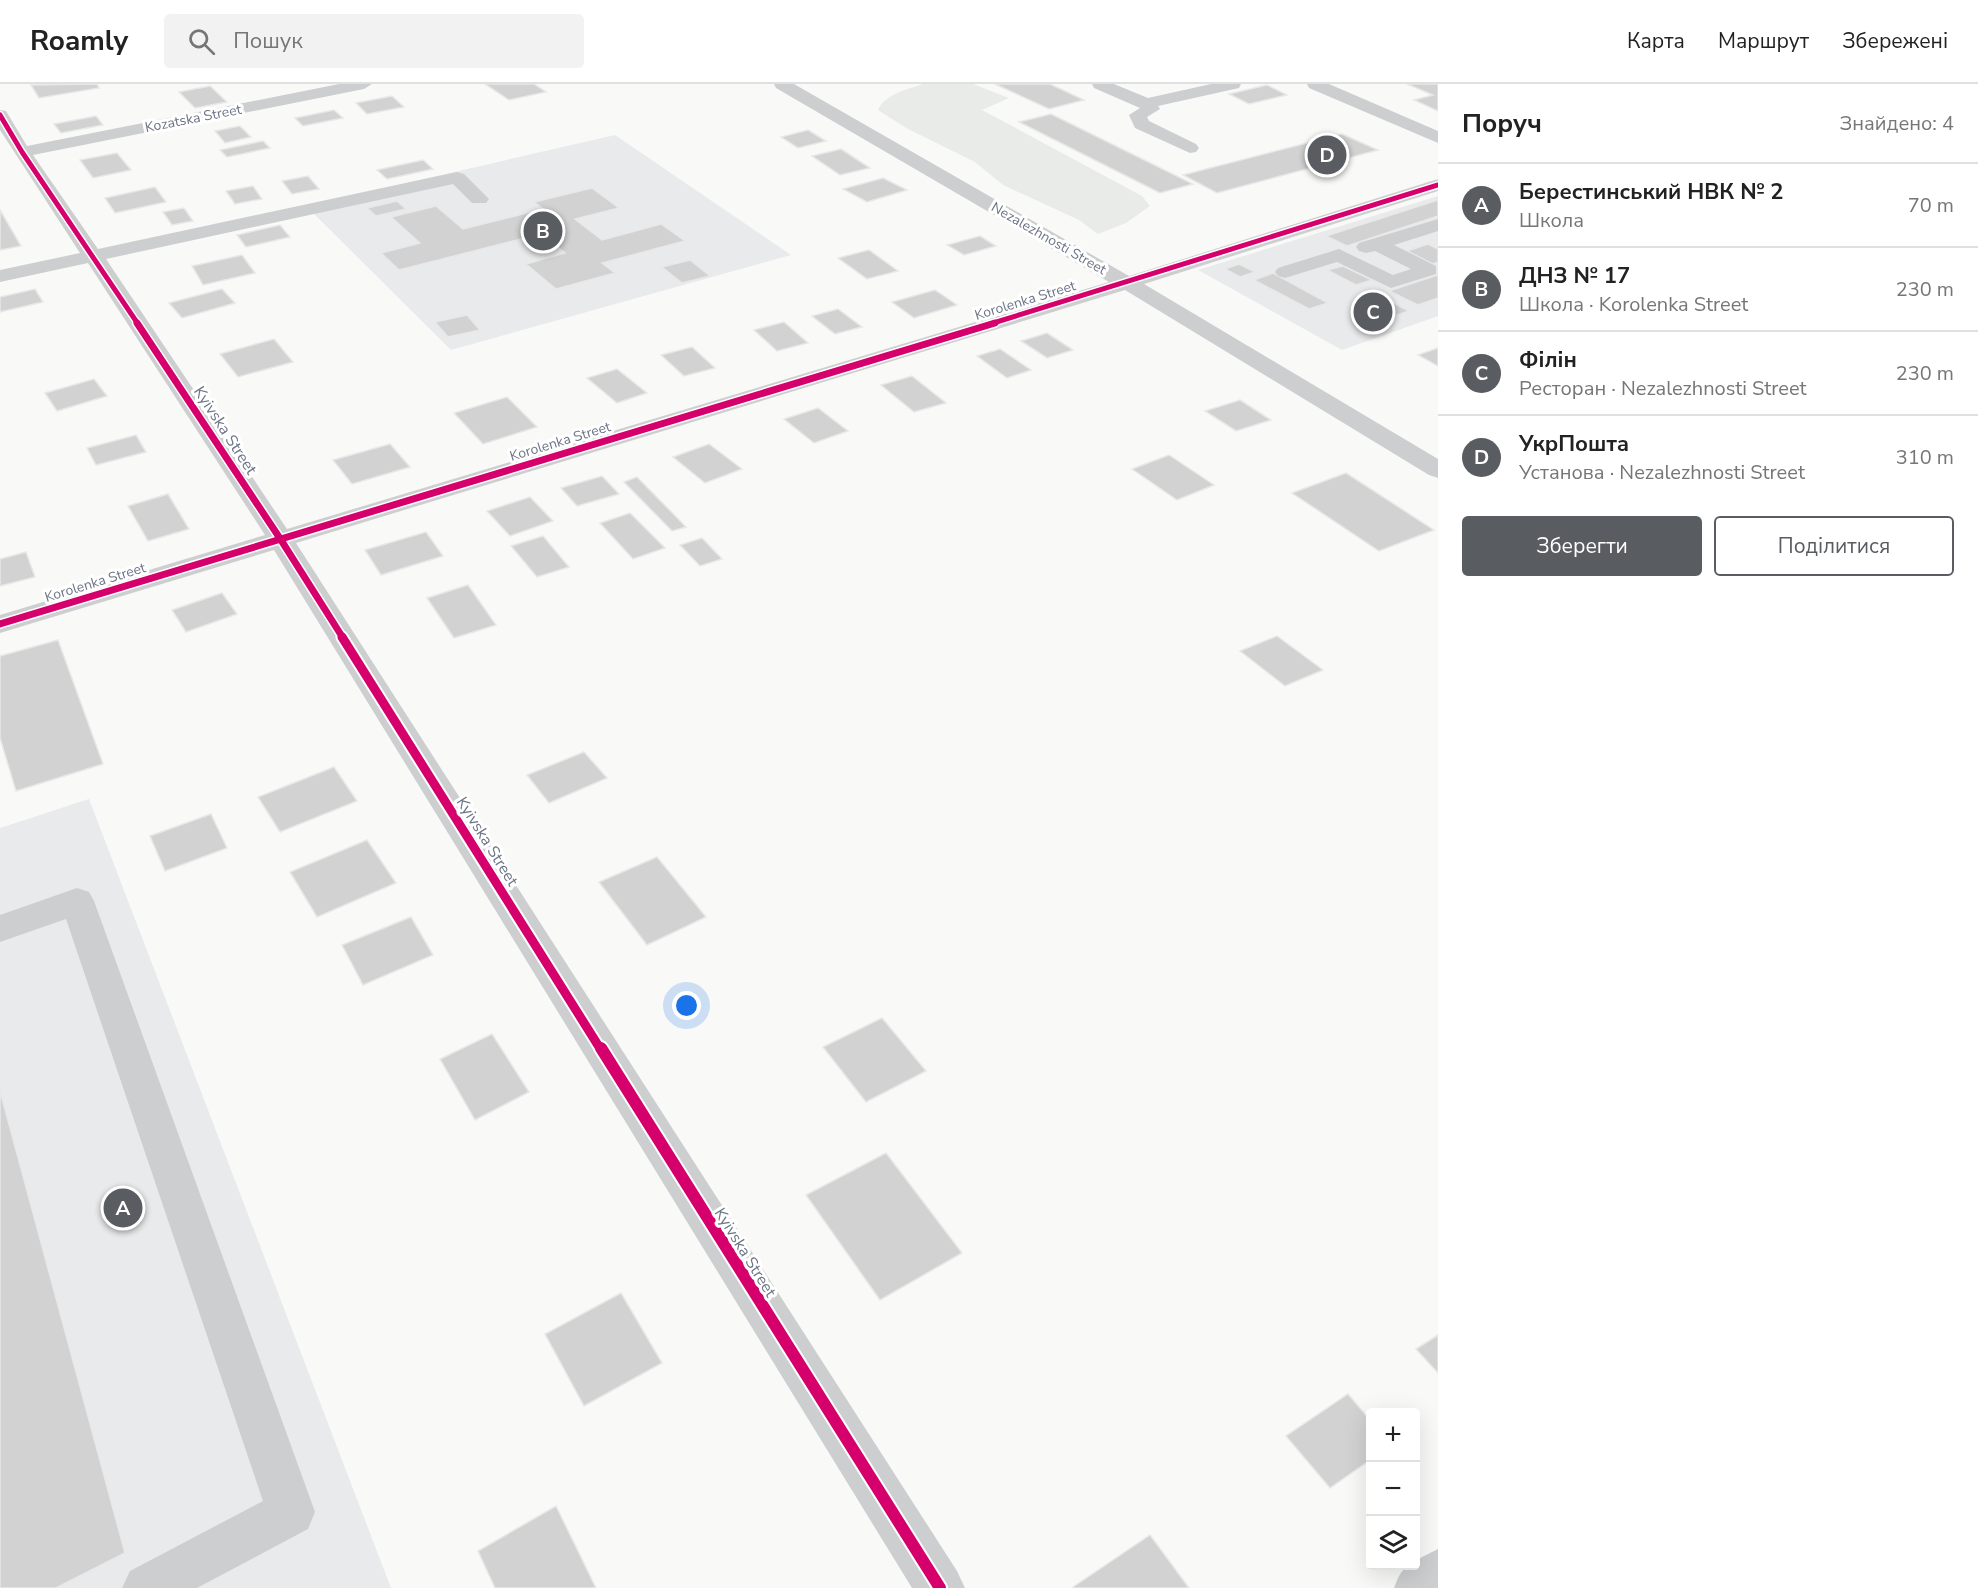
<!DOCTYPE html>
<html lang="uk">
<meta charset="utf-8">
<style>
:root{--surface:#fff;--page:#f2f2f2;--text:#222;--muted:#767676;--line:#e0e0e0;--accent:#595c61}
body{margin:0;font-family:"Nunito Sans",sans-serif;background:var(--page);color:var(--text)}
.controls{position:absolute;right:18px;bottom:18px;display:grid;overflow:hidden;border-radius:6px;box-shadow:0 6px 24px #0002}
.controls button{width:54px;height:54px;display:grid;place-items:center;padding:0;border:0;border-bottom:2px solid var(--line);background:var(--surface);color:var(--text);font:30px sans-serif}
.you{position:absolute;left:687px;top:922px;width:21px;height:21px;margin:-15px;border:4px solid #fff;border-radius:50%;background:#1a73e8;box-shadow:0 0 0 9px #1a73e833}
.badge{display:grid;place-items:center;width:39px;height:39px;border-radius:50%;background:var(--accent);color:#fff;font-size:20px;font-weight:700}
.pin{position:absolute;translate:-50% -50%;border:3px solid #fff;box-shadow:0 2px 6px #0006}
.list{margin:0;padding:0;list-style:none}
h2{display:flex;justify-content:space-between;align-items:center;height:78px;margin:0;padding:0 24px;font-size:26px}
h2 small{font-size:20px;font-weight:400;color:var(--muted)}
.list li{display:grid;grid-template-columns:39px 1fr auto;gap:18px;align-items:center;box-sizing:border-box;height:84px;padding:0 24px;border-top:2px solid var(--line)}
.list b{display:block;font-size:22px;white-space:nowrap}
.list p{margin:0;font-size:20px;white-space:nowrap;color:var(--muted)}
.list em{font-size:20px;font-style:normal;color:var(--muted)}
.actions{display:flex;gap:12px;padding:18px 24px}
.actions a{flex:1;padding:14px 0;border:2px solid var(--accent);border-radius:6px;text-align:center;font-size:21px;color:var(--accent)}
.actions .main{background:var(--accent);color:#fff}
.icon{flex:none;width:33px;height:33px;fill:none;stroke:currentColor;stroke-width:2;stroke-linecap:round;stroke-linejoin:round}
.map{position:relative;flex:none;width:1438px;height:1504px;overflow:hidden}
header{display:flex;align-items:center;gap:36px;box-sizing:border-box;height:84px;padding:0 30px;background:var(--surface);border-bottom:2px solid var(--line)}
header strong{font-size:28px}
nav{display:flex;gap:33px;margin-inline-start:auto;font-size:21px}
.search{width:420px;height:54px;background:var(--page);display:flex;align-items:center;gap:15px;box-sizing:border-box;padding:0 21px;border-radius:6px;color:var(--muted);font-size:22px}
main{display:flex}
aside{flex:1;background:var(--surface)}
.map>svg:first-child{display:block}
.built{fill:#e9eaeb}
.green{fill:#e8ebe7}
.building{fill:#d2d2d3;stroke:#e8e8e8;stroke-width:1.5}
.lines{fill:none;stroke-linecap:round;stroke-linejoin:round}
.minor{fill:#cdcecf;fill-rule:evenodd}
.cycleway-far3-casing{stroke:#fff;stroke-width:8}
.cycleway-far2-casing{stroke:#fff;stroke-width:10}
.cycleway-far1-casing{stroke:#fff;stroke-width:13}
.cycleway-casing{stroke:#fff;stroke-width:16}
.cycleway-far3{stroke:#d6006c;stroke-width:5}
.cycleway-far2{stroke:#d6006c;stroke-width:7}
.cycleway-far1{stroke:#d6006c;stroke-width:9}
.cycleway{stroke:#d6006c;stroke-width:12}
.labels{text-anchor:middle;stroke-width:6;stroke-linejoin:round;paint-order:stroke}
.far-street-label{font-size:14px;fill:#6c7485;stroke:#fff}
.street-label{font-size:16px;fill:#6c7485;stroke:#fff}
</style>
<header>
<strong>Roamly</strong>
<div class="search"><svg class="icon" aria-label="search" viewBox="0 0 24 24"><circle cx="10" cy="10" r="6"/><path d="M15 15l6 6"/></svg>Пошук</div>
<nav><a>Карта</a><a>Маршрут</a><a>Збережені</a></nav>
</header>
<main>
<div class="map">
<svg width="1438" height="1504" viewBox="0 0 1438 1504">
<rect width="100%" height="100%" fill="#f9f9f8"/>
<!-- built -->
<g class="built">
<path d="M615,51L791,171L451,266L306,122Z"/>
<path d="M1438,112V232L1342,266L1198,186Z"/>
<path d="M89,715L391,1504H0V744Z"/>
</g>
<!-- green -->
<path class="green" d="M923,0H973L1009,14L982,26L1142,112L1150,122L1126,139L1098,150L1079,136L1003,101L975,78L906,44L878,26C885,10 908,5 923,0Z"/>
<!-- building -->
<g class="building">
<path d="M97,0L99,4L39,14L31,1Z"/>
<path d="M485,0H534L546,8L509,16Z"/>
<path d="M995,0H1050L1084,16L1049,25Z"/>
<path d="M1407,0H1438V27L1414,16L1433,11Z"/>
<path d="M1267,1L1287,11L1249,20L1229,10Z"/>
<path d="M210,2L227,18L195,24L179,8Z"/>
<path d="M392,12L404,23L367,30L356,19Z"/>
<path d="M334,26L343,34L303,42L295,34Z"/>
<path d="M1051,30L1193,100L1160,109L1019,38Z"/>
<path d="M96,32L103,41L61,49L54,40Z"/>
<path d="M240,42L251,53L225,59L215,47Z"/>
<path d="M808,46L826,57L798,64L781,53Z"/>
<path d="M1342,50L1378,66L1217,109L1183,91Z"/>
<path d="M263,57L270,64L227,73L220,66Z"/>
<path d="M841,65L870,84L840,91L812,72Z"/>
<path d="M117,69L131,86L93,94L80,76Z"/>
<path d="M423,76L433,85L387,95L377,86Z"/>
<path d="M308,92L319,105L292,110L282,97Z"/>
<path d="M883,94L907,106L867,118L843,105Z"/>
<path d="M253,102L262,115L235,120L226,107Z"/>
<path d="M155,103L166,118L115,129L105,114Z"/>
<path d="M592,104L619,124L575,135L602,156L661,140L685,157L602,179L615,189L556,205L526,180L565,169L541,150L399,186L381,169L420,159L391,133L436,122L463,145L543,125L534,118Z"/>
<path d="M1438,116V132L1347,162L1326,152Z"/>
<path d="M397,117L406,125L376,132L367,124Z"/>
<path d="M184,124L193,137L172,141L163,128Z"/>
<path d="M0,126L21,162L0,166Z"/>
<path d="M280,141L290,153L246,163L237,151Z"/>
<path d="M980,152L996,162L964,171L947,161Z"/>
<path d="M1428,160L1438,165V178L1433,180L1407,167Z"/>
<path d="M869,166L898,187L867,195L838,174Z"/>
<path d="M242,171L255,189L203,201L192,182Z"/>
<path d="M690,176L710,192L682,199L662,183Z"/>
<path d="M1239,180L1255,188L1240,193L1225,185Z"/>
<path d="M1343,182L1372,196L1356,201L1327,186Z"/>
<path d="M1273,189L1328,219L1309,225L1254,196Z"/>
<path d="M1438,191V214L1418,221L1389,207Z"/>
<path d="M35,205L43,218L0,228V213Z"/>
<path d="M222,205L235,219L182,234L169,219Z"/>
<path d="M935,206L957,221L914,234L892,218Z"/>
<path d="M1382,213L1409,227L1376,238L1350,224Z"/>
<path d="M838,225L862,243L835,250L812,232Z"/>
<path d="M467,231L480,246L448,253L435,238Z"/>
<path d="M784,238L808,259L777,267L754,246Z"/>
<path d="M1047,249L1073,266L1047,274L1021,257Z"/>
<path d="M274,255L293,278L238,293L220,270Z"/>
<path d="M692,263L715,284L684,292L661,271Z"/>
<path d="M1438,264V282L1418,271Z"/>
<path d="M1000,265L1031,286L1007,294L977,272Z"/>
<path d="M617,285L647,309L617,319L587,294Z"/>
<path d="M912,292L946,319L914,328L881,301Z"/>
<path d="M94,295L107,312L57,327L45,309Z"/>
<path d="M507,313L537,343L483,360L454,329Z"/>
<path d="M1240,316L1271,336L1236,347L1205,327Z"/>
<path d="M818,324L848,347L814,359L784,335Z"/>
<path d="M136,351L146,368L96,381L87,364Z"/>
<path d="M390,360L410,383L352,400L333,376Z"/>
<path d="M709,360L742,385L705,399L673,373Z"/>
<path d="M1169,371L1214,401L1177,416L1132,385Z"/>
<path d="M1346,389L1434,446L1379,467L1292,409Z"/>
<path d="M602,392L619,410L577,422L561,404Z"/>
<path d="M637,393L686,443L672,447L624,398Z"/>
<path d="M168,410L189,445L148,457L128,422Z"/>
<path d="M530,413L553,437L510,452L487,427Z"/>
<path d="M630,429L665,464L633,475L600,439Z"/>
<path d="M426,448L443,472L381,491L365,466Z"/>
<path d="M543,452L569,483L537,493L511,462Z"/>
<path d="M702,454L722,475L700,482L680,461Z"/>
<path d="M26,468L35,493L0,502V475Z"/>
<path d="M468,501L496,541L454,554L427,514Z"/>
<path d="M222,509L237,530L186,548L172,526Z"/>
<path d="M1277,552L1323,586L1285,602L1240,567Z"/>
<path d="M58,556L103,680L16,707L0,654V572Z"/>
<path d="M584,668L607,694L549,719L527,691Z"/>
<path d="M334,683L357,717L280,748L258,713Z"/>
<path d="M211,730L227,764L165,787L150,752Z"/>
<path d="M367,756L396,799L317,833L290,788Z"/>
<path d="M657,773L706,833L647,861L599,798Z"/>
<path d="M411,833L433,871L363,901L342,861Z"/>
<path d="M882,934L926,987L866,1018L823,963Z"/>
<path d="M492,950L529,1008L475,1036L440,975Z"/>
<path d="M0,1007L125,1469L56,1504H0Z"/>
<path d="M886,1069L962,1169L880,1216L806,1111Z"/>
<path d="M621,1209L662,1279L584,1322L545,1250Z"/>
<path d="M1438,1251V1289L1416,1265Z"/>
<path d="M1348,1310L1370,1336V1376L1330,1404L1286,1352Z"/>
<path d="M556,1422L596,1504H495L478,1467Z"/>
<path d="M1150,1451L1189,1504H1074L1073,1503Z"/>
</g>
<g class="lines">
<!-- minor -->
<g class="minor">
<path d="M339,0H372L364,5L33,71L98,165L457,88L464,90L489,115L486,119H472L453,100L106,175L287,445L1109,198L776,4L774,0H794L1129,192L1438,95V107L1144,200L1438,375V394L1429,391L1125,206L296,459L957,1487L965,1504H912L274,466L0,549V531L265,451L88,179L0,198V186L80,169L0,46V26L6,27L27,62Z"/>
<path d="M1092,0H1114L1148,14L1211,0H1241L1239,4L1158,22L1160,25L1147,33L1149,37L1196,60L1199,64L1196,68L1190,69L1135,44L1129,31L1140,24L1094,4Z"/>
<path d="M1307,0H1329L1438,47V59L1309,4Z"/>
<path d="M1438,135V147L1394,161L1436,182V190L1391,204L1337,178L1285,194L1278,192L1275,188L1278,184L1339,165L1393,191L1411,185L1375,167L1366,169L1359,167L1356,163L1359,159Z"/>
<path d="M77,804L89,808L94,817L315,1428L308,1445L197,1504H122L130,1487L263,1417L66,835L0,858V831Z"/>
<path d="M1438,1465V1504H1394C1399,1492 1401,1482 1416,1482V1476Z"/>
</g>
<defs>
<g id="cycleway-far3">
<path d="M0,31L22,68L138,240"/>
<path d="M990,240L1438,101"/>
</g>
<g id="cycleway-far2">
<path d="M137,239L281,456L343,554"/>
<path d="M0,540L995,239"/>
</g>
<path id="cycleway-far1" d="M342,553L601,966"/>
<path id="cycleway" d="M601,964L940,1504"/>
</defs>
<!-- cycleway-far3 casing -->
<use href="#cycleway-far3" class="cycleway-far3-casing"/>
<!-- cycleway-far2 casing -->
<use href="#cycleway-far2" class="cycleway-far2-casing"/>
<!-- cycleway-far1 casing -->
<use href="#cycleway-far1" class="cycleway-far1-casing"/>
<!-- cycleway casing -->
<use href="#cycleway" class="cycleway-casing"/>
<!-- cycleway-far3 -->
<use href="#cycleway-far3" class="cycleway-far3"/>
<!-- cycleway-far2 -->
<use href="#cycleway-far2" class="cycleway-far2"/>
<!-- cycleway-far1 -->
<use href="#cycleway-far1" class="cycleway-far1"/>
<!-- cycleway -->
<use href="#cycleway" class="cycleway"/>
</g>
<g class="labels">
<!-- far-street labels -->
<g class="far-street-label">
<text transform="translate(193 34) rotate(-11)" y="5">Kozatska Street</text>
<text transform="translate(1049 154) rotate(30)" y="5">Nezalezhnosti Street</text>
<text transform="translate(1025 216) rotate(-17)" y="5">Korolenka Street</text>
<text transform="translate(560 357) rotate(-17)" y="5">Korolenka Street</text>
<text transform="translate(95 498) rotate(-17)" y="5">Korolenka Street</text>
</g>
<!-- street labels -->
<g class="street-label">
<text transform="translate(226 346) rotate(57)" y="6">Kyivska Street</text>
<text transform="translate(488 757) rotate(58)" y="6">Kyivska Street</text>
<text transform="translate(746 1168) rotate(58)" y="6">Kyivska Street</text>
</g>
</g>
</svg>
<div class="controls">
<button>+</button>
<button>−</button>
<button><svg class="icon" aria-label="layers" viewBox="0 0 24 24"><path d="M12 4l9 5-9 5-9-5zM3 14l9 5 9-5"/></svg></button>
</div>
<div class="you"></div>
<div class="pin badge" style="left:123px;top:1124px">A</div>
<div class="pin badge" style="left:543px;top:147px">B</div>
<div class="pin badge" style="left:1373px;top:228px">C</div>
<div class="pin badge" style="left:1327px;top:71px">D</div>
</div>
<aside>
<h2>Поруч<small>Знайдено: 4</small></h2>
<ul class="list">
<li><span class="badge">A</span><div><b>Берестинський НВК № 2</b><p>Школа</p></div><em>70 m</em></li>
<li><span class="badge">B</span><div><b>ДНЗ № 17</b><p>Школа · Korolenka Street</p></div><em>230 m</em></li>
<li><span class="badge">C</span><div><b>Філін</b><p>Ресторан · Nezalezhnosti Street</p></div><em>230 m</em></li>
<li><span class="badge">D</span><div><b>УкрПошта</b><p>Установа · Nezalezhnosti Street</p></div><em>310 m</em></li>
</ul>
<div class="actions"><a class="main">Зберегти</a><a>Поділитися</a></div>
</aside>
</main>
